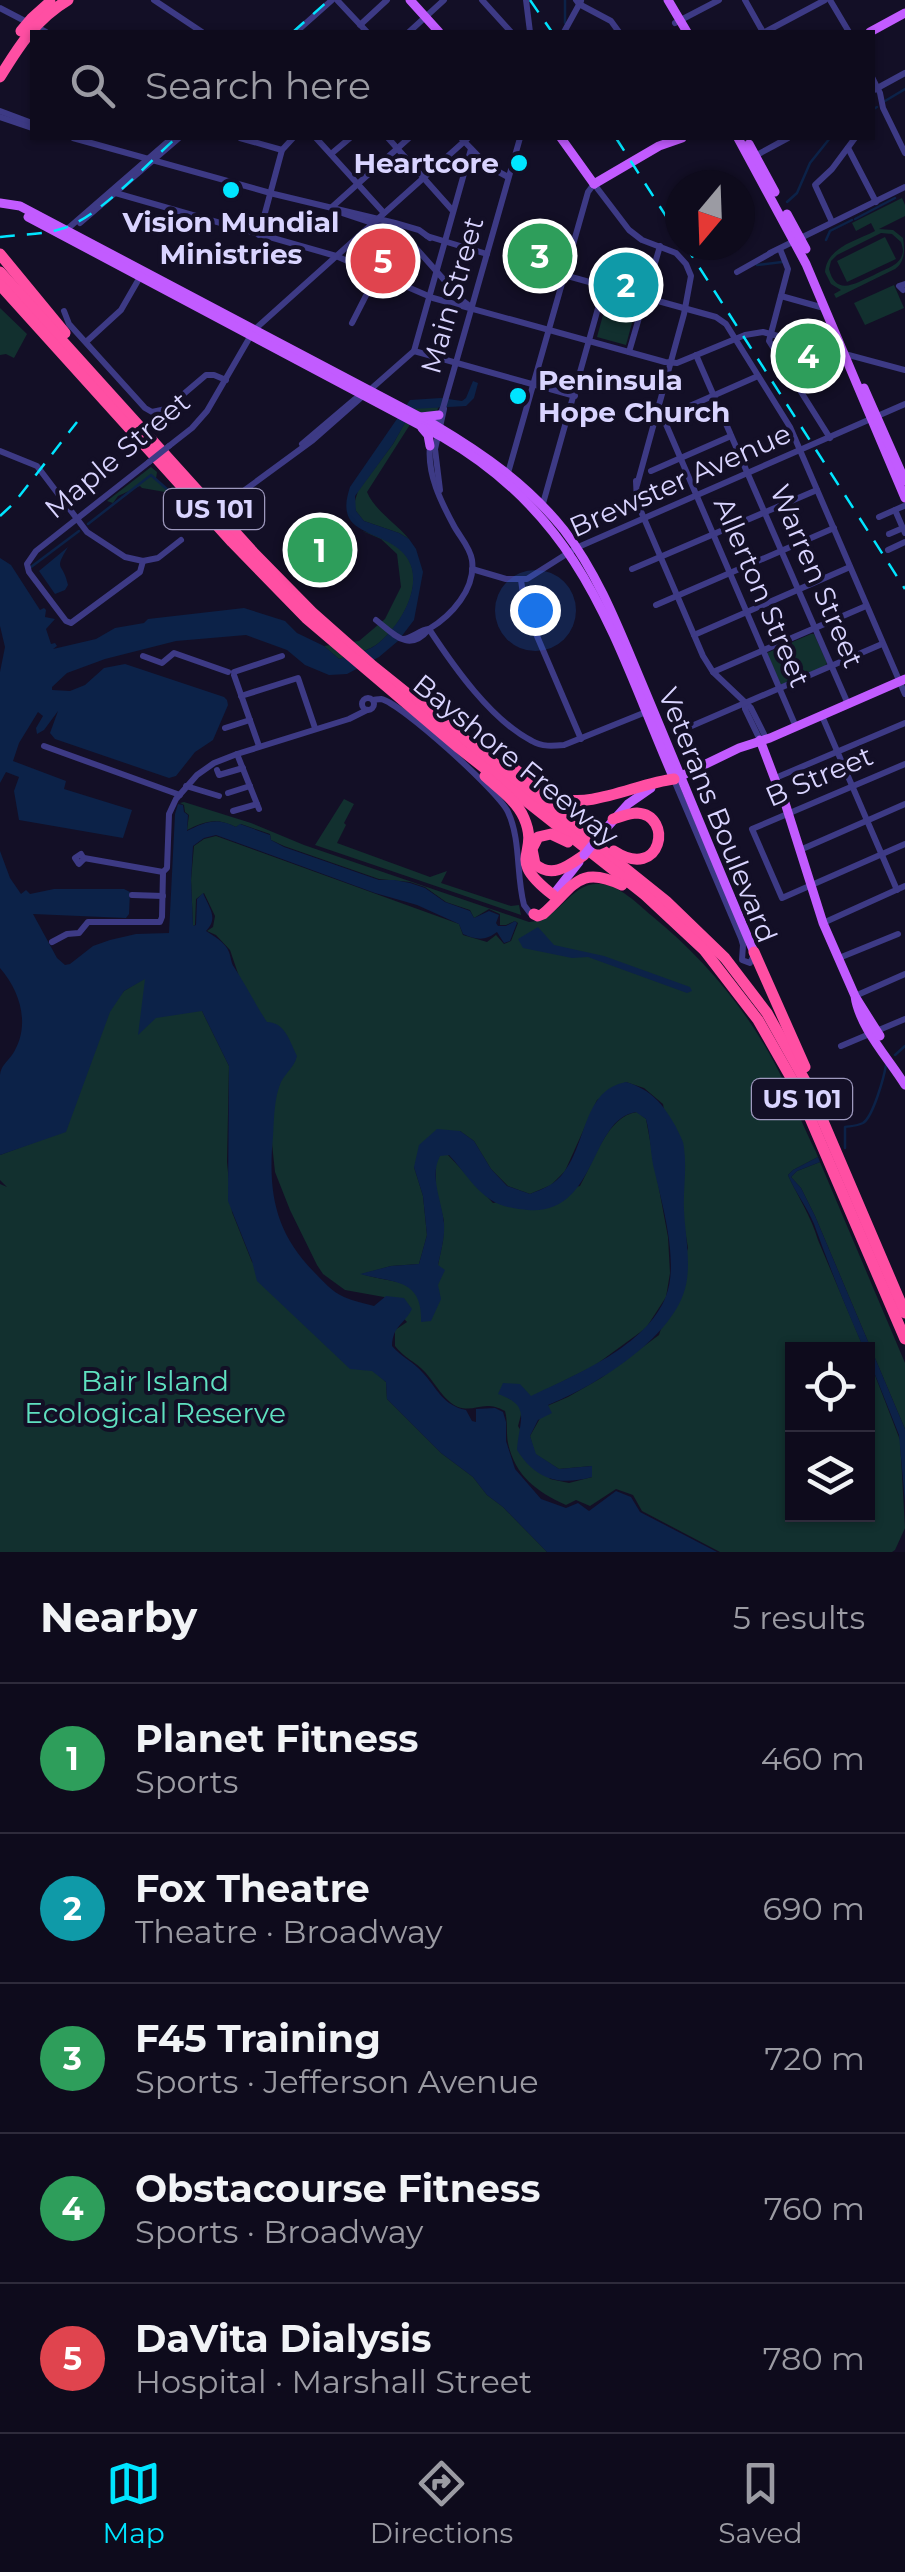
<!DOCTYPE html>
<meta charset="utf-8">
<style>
:root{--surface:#0e0b1c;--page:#1c1929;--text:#f1f3f6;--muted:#9b9ba3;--line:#2e2b3b;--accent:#00e5ff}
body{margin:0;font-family:Montserrat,sans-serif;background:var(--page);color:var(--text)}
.controls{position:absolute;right:30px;bottom:30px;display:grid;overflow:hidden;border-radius:0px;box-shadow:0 2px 8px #0004}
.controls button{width:90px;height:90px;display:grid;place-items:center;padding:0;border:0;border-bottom:2px solid var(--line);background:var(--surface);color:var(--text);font:50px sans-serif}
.compass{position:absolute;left:665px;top:170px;width:90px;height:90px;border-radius:50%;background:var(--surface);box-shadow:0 2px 8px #0004;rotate:199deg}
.you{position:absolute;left:535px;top:610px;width:35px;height:35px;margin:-25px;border:8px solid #fff;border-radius:50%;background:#1a73e8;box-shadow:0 0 0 15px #1a73e833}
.badge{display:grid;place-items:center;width:65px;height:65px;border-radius:50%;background:var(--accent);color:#fff;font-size:32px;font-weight:700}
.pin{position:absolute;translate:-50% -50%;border:5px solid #fff;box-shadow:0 2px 10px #0006}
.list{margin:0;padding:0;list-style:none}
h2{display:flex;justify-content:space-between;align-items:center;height:130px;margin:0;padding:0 40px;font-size:42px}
h2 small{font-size:32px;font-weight:400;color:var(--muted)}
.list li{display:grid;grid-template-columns:65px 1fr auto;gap:30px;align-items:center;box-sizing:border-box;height:150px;padding:0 40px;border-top:2px solid var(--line)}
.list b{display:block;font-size:38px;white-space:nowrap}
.list p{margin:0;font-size:32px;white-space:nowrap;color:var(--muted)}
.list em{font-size:32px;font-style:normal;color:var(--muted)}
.icon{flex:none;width:55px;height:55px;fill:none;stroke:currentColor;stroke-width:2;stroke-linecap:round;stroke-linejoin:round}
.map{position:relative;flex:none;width:905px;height:1552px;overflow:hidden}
.search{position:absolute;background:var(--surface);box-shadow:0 2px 8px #0004;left:30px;right:30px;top:30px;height:110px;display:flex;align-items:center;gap:25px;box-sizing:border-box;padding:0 35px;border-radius:0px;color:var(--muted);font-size:38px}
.sheet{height:880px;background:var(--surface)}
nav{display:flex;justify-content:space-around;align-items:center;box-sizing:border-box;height:140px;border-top:2px solid var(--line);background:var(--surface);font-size:28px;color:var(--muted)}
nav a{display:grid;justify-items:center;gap:5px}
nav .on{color:var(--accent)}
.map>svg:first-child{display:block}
.green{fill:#12302f;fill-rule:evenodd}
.water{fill:#0c2248}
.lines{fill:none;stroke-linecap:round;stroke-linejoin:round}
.stream{stroke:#0c2248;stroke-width:2.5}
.minor{stroke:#3d3a85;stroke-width:6}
.major{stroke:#c25bff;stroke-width:9}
.highway{stroke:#ff4fa3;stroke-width:11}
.rail{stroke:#00e5ff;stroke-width:2.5;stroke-dasharray:15 12;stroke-linecap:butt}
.minor-bridge{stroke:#3d3a85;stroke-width:6}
.major-bridge{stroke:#c25bff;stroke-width:9}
.poi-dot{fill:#00e5ff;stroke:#130f26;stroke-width:4}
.labels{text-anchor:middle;stroke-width:8;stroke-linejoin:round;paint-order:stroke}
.shield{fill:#130f26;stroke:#9e99be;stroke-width:2.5}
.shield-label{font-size:25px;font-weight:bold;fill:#d9d4ff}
.poi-label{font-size:28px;font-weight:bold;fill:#d9d4ff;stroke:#130f26;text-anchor:end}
.street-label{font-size:28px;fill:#d9d4ff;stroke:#130f26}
.park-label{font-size:28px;fill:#5fe0c0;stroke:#130f26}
</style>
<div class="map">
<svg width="905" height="1552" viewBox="0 0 905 1552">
<rect width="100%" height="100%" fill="#130f26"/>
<!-- green -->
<g class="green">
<path d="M902,198L905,205V216L879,229L893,230L903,238C905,250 905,262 895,269L836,298L834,294L841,290L831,284L825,272C827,247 856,241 875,231L871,223L856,231L852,223ZM881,233L892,234L901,242C903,249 904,251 901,258C896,267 882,270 874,275C856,283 836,297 829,269L831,261L837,255Z"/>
<path d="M885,237L896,259L847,282L837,261Z"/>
<path d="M894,285L904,308L865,325L854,303Z"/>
<path d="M609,293L638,301L626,345L597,337Z"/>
<path d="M0,308L27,334L14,358L6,354L0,355Z"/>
<path d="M439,406L436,413L431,416L418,412L367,492C375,511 396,523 409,539L399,533L364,521L356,511L354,504L358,491L393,444L413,408Z"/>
<path d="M151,467L157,472L156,479L182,502L179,506L165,492L142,488L140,486L118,496L113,503L107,501Z"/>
<path d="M360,530C377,536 397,542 407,557C426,585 399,629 376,645C365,652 351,655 339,659L324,646L359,641L385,619L401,587L397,554L381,539Z"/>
<path d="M811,634H814L827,663L825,666L781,685L767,653Z"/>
<path d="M344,799L354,804L344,823L346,825L337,843L430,877L447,871L441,883L511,906L519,905L521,915L315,845Z"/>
<path d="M184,802L251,823L304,845L529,922C560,921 570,881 601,884C619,885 638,904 652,916C705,959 751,1014 781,1076C794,1101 803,1127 816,1152L818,1157L793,1170L788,1175C798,1197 811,1216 818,1240L864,1349L792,1350V1514H868V1357L900,1440L905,1528L895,1550L892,1552H720L642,1511L633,1495L616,1489L590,1506L576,1500L566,1505C537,1492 515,1476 508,1443C506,1432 508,1422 505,1411C483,1399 476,1413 458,1407C444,1401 435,1383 425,1372C416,1362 403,1357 395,1346V1330L407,1322L384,1297L345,1290L323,1274L317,1265L290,1210L275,1172L271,1134L244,991L230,950L216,935L207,931L213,927L215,916L204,893L196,899L195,925L193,926L191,880L194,846L204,839L216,836L459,924L463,935L487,942L496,935L504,944L511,941L518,923L515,921L506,925H500V914L489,909L474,918L470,910L446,902L425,887L410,882L379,879L284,846L271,840L270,834L241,824L236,827C217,817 204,821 187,830L189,815L185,812L184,805L180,803ZM626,1082L644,1088L663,1104L688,1248L659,1335L601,1378L568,1397L547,1406L530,1436L535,1454L559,1469L592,1466V1477L569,1483L550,1479L518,1426L522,1411L517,1402L508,1398L531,1397L594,1366L646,1328L666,1297L670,1273L668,1237L646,1119L637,1112C607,1116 594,1161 580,1186L493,1203L448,1155H440L436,1162V1188L444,1221L443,1241L438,1265V1285L422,1322C423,1275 395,1285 362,1274L391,1266L419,1264L427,1235L423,1196L414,1167L460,1131L474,1141L491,1169L508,1186L530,1194L551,1185L565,1171L597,1100Z"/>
<path d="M145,978L202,1011L229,1066L227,1162L232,1212L252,1262L386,1382L387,1399L441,1453L473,1477L487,1495L503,1507L547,1552H0V1184L7,1187L0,1180V1155L46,1138L96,1023L124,991Z"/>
<path d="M820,1162L905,1363V1429L815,1216L801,1188L791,1177L797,1171Z"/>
</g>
<!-- water -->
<g class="water">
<path d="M473,381L478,383L474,398L466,406L413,409L393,444L355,496L356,511L364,521L399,533L409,539L416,549L423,572L414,620L398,641L379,657L347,674L329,675L305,665L287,650L246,635L176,641L105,659L67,673L52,687V690L70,691L85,685L104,668L125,664L224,697L227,700L228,705L213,740L195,752L176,776L169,778L55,739L50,733L58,711L44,730L37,734L36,728L43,716L38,712L19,743L13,761L66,781L64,789L132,810L123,838L19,820L14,791L19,777L6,772L0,783V672L5,647L0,626V558L11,565L40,610L44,608L46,610L45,617L55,619L46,629L51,644L55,643L57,646L53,649L96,639L115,628L144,623L148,619L244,608L285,621L297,633L324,646L339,659C351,655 366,652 376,645C401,627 430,577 401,551C387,537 357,533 349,518C344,507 347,497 350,487L410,400L441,398L462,401L466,398Z"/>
<path d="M68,547C53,572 63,561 68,585L65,590L55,594L39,571Z"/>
<path d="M178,804L183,805L184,812L188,815L187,831C205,822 216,817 236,827L240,824L270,835L271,840L284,847L379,880H394L410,883L425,888L445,902L470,911L474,918L489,911L499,915L496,923L498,926H506L515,921L517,923L510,941L504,943L497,932C485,941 477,940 463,934L459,924L417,905L375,893L216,835L204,838L193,846L191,880L193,926L196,925L197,899L203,893C209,908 219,918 206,931C214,936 226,943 229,952C231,957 231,963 234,967C246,985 255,1004 267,1022C285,1022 290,1042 297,1056C294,1068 286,1072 281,1082C274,1098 274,1119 273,1136C268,1191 274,1231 314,1272C323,1281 332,1292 344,1297C353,1301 364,1303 374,1306L386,1296L404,1298L412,1309C404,1325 393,1325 392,1346C401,1357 414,1362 423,1373C438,1389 442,1405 466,1410L472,1421L476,1422V1409L495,1408L503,1412L506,1422V1441L515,1469L541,1499L566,1508L578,1503L589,1511L616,1491L631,1497L640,1512L717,1552H547L503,1507L487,1495L473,1477L441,1453L387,1399L386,1382L372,1371L350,1369L257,1281L252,1261L228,1201L229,1066L202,1011L156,1018L138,1035L145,979L124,991L110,1012L66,1132L0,1155C0,1129 0,1101 0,1075C1,1066 6,1063 12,1055C31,1027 21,992 0,968V851L10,878L21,894L26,890L30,894L54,889H124L130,892L129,914L126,918L33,914L57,958L65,965L70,964L93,946L110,940L136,934L169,933L175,814Z"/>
<path d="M538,927L554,945L604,956L690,987L692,991L687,993L588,957L572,958L523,948L518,939Z"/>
<path d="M626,1082C652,1090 663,1104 676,1127C679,1134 684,1141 684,1148C687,1169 683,1190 684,1210C685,1236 693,1270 683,1295C665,1343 593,1387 548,1405L552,1413L538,1420L530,1436L536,1454L559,1469L592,1466V1477C559,1486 536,1480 517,1450C519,1419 532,1406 498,1394L503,1383L520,1384L531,1396C575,1375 647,1346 666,1296C679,1263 663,1207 655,1173C650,1155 651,1137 646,1119L636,1112C589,1119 598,1215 528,1210C517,1209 501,1207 491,1200C474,1189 463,1170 449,1155L440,1156C429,1177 442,1201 444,1223C445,1237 441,1251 438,1265L445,1270L438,1285L441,1299L431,1321L421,1322C423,1278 393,1283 360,1274L391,1266L419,1264L427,1235L423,1196L414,1167L419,1145L437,1129L460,1131L474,1141L491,1169L507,1186L530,1194C543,1189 556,1184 564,1172C587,1143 583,1090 626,1082Z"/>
<path d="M818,1157L820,1162L797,1171L791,1177L801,1188L815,1216L905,1429V1502L899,1435L868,1357V1350L864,1349C846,1308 829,1266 814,1224C807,1207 795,1192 788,1175L793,1170Z"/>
</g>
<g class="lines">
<!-- stream -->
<g class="stream">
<path d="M565,0V23"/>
<path d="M885,101L905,89"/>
<path d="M872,110L877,107"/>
<path d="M787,202L797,193L810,163L830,138"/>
<path d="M855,219L895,198"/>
<path d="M826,240L830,231L852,220"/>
<path d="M757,265L782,262"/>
<path d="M88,524L151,475L176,497"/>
<path d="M31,567L79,531"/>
<path d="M895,1055L905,1046"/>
<path d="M845,1148V1127C851,1126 857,1126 863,1123C873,1117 884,1077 886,1065"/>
</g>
<!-- minor -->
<g class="minor">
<path d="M154,0L202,32"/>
<path d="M337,0L367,32"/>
<path d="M482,0L511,32"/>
<path d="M526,0L530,32"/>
<path d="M576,0L579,4L611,21L619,32"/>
<path d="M745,0L763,32"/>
<path d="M830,0L849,32"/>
<path d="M0,8L46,32"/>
<path d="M675,23L719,0"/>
<path d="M360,25L387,0"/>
<path d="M296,32L332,0"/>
<path d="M409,32L444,0"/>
<path d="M564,32L581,1"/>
<path d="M765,32L825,0"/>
<path d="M872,77L880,93L883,108L905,153"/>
<path d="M872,91L905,73"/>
<path d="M0,111L32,123"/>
<path d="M0,117L32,128"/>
<path d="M73,138L274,194L395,223L419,230L430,238"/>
<path d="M240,138L282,150"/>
<path d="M316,138L384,213"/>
<path d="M388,138L453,211"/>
<path d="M461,138L488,166L508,177"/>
<path d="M848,148L876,202"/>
<path d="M331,154L350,138"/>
<path d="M755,156L788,138"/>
<path d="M112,192L336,256L433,298L665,362L677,363L745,335L763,332L905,370"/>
<path d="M332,207L409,138"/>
<path d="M336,211L387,228L400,229"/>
<path d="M832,222L815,185L832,169L855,138"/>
<path d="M80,223L179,138"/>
<path d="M398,228L462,300L471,307"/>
<path d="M65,231L172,138"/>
<path d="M259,235L282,150L293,138"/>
<path d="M427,236L487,254"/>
<path d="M780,249L788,269L769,341L830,438"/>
<path d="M770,253L905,187"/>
<path d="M737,272L771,253"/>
<path d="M564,275L716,317L726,324L790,427L905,694"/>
<path d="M903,290L899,286L905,284"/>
<path d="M781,296L824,308"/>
<path d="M64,311L69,324L145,408L152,412L166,409L206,375H214L226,380"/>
<path d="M352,323L377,274"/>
<path d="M86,342L121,310L140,277"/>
<path d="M414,351L575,396"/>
<path d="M629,352L660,246"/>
<path d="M696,355L848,704"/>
<path d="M758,376L667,416L665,422L796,727"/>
<path d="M434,429L443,408L520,138"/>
<path d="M302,444L355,399L362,396"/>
<path d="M169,446L192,428L207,411L254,330L468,138"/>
<path d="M430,446C427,474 441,502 454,526C460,537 470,547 472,560C476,589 451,616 429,629C454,667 491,720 532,741C542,747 553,746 564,745L646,712"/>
<path d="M0,451L37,466L87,532L125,557L143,561L158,558L181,540"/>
<path d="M651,471L731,436"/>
<path d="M508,473L588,192L594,184L629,230L642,240L676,253L686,264L691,276L684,314L637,485"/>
<path d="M636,481L637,502L703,656L713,672L751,708L766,738"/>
<path d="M440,490L435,449L444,409"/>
<path d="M234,498L313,440L414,351L471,149"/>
<path d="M542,507L604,287"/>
<path d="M895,510L905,533"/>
<path d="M879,517L904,506"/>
<path d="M889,534L903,528"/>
<path d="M888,550L905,542"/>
<path d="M143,561L140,572L71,623L66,621L29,572L27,564L36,551L149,462"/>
<path d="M472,569L506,579H527L576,548L905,404"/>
<path d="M632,569L817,490"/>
<path d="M521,580L525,608L581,739"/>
<path d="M656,605L834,528"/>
<path d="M376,620C395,635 409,653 429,629C419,630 413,638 403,639"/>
<path d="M694,635L850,567"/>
<path d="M143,656L162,663L174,653L228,672"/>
<path d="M234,672L282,656"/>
<path d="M713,672L866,606"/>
<path d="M234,675L259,746"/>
<path d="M241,696L298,678L315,728"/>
<circle cx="368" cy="704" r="6"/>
<path d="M373,700C375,700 378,699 381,699C401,703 499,792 508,812C521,840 516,875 524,905L530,913L536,914"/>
<path d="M745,704V709L760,740"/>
<path d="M822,716L897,890"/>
<path d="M225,728L250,720"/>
<path d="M687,728L882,644"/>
<path d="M44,746L180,795"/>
<path d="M237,754L259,809"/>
<path d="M905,764L752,829L782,898L905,844"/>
<path d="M217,770L219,775L243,768"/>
<path d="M780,776L905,723"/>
<path d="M674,780L741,938L743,945L742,960L750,963L754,955"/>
<path d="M186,786L219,796"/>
<path d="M228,793L250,786"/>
<path d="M233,811L257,804"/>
<path d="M800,850L905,804"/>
<path d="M81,854L84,859L79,864L75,858Z"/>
<path d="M84,858L163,872"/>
<path d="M132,895L163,896"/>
<path d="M823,923L905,886"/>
<path d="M52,942L67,934L79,933L88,922H160L162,917L163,872L167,868L169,814L176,799L197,775L214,763L237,754L349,719L367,710"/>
<path d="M839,958L898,934"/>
<path d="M855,996L905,974"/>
<path d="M841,1046L905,1019"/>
</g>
<!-- major -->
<g class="major">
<path d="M410,0L439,32"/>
<path d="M668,0L687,32"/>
<path d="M870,32L905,13"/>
<path d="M561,138L594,184"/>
<path d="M738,138L806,264L905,498"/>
<path d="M749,144L775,192"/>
<path d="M594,184L659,146L682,138"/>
<path d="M0,203L20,206L435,425C484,454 528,485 564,530C601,578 622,637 646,693C682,779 717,866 754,952"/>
<path d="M787,214L806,249"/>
<path d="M28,217L444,438C585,520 614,640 674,779"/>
<path d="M864,388L905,481"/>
<path d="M421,417L439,415"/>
<path d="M422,428L428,435L430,446"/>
<path d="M760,740L777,785L780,787L823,923L855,996C859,1027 889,1059 905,1085"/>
<path d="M679,777L739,748L770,738L905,679"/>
<path d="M602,833L628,804L651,788"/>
<path d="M553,895L579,862"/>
<path d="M856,998L880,1036"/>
</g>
<!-- highway -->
<g class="highway">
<path d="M21,31L32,18L50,2"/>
<path d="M0,77C19,46 36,19 68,0"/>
<path d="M0,254L65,333"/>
<path d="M0,272L253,552L312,612L373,666L666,901L725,958L767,1013L808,1086L905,1313"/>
<path d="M0,285L232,542L306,618L459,748L645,895L704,950L758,1020L798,1090L905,1339"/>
<path d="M504,761C521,773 538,790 557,797C589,810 638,783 674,779"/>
<path d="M485,776C498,788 517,801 524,818C541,857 503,856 553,895"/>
<path d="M613,819C621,817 629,813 637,813C674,815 662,882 614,851"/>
<path d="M568,842L551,834L538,837L532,849L535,864C552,879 568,866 584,855"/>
<path d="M534,914L538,916L543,914C574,887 578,864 622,885"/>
<path d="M754,952L805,1067"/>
</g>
<!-- rail -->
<g class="rail">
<path d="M530,0L552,32"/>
<path d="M293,32L329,0"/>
<path d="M616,138L680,238"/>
<path d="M0,237C21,234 44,235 64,228C99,217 148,163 176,138"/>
<path d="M685,245L905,589"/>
<path d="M0,516L14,503L77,422"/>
</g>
<!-- minor-bridge -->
<path class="minor-bridge" d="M149,462L169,446"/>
<!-- major-bridge -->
<path class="major-bridge" d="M584,855L602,833"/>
</g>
<!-- markers -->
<g class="poi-dot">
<circle cx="519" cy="163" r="10"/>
<circle cx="231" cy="190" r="10"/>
<circle cx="518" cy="396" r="10"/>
</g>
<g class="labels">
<!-- shield labels -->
<g class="shield">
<rect x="164" y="489" width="100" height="40" rx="8"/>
<rect x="752" y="1079" width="100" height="40" rx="8"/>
</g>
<g class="shield-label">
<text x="214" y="518">US 101</text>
<text x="802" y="1108">US 101</text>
</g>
<!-- poi labels -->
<g class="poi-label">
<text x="499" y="173">Heartcore</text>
<text x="231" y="232" text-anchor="middle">Vision Mundial<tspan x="231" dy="32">Ministries</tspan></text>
<text x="538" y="390" text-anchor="start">Peninsula<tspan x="538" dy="32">Hope Church</tspan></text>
</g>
<!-- street labels -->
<g class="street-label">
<text transform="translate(452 295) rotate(-74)" y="10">Main Street</text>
<text transform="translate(117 455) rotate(-40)" y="10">Maple Street</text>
<text transform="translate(680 480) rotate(-24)" y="10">Brewster Avenue</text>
<text transform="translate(817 576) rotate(67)" y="10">Warren Street</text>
<text transform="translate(762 592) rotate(67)" y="10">Allerton Street</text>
<text transform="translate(516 760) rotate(39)" y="10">Bayshore Freeway</text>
<text transform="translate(819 776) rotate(-23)" y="10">B Street</text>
<text transform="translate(718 815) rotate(68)" y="10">Veterans Boulevard</text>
</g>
<!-- park labels -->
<g class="park-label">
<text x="155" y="1391">Bair Island<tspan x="155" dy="32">Ecological Reserve</tspan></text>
</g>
</g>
</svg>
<div class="controls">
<button><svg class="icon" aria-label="locate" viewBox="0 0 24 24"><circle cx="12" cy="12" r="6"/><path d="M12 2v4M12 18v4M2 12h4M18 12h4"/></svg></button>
<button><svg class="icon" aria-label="layers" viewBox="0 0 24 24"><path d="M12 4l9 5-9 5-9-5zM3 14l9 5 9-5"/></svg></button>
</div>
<svg class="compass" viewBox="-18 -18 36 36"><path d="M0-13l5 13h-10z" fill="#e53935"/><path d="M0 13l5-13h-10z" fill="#9b9ba3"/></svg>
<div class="you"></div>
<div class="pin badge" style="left:320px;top:550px;background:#2e9e5b">1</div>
<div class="pin badge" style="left:626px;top:285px;background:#0f9aa8">2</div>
<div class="pin badge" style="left:540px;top:256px;background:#2e9e5b">3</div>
<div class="pin badge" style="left:808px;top:356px;background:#2e9e5b">4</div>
<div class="pin badge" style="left:383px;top:261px;background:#e0444e">5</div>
<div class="search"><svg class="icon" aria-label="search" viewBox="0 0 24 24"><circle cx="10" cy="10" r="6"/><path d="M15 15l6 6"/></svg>Search here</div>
</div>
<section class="sheet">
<h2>Nearby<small>5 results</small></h2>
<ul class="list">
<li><span class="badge" style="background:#2e9e5b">1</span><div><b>Planet Fitness</b><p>Sports</p></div><em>460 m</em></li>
<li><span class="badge" style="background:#0f9aa8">2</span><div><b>Fox Theatre</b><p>Theatre · Broadway</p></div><em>690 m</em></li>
<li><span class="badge" style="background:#2e9e5b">3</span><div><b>F45 Training</b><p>Sports · Jefferson Avenue</p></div><em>720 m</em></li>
<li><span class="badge" style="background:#2e9e5b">4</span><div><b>Obstacourse Fitness</b><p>Sports · Broadway</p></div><em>760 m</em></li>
<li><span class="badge" style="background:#e0444e">5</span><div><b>DaVita Dialysis</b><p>Hospital · Marshall Street</p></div><em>780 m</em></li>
</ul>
</section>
<nav>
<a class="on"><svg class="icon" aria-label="map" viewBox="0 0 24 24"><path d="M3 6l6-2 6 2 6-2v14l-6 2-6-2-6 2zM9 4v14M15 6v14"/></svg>Map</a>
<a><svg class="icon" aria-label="directions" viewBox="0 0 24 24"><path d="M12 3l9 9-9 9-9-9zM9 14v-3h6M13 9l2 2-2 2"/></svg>Directions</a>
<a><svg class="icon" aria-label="saved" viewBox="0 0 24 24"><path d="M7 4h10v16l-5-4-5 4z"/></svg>Saved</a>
</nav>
